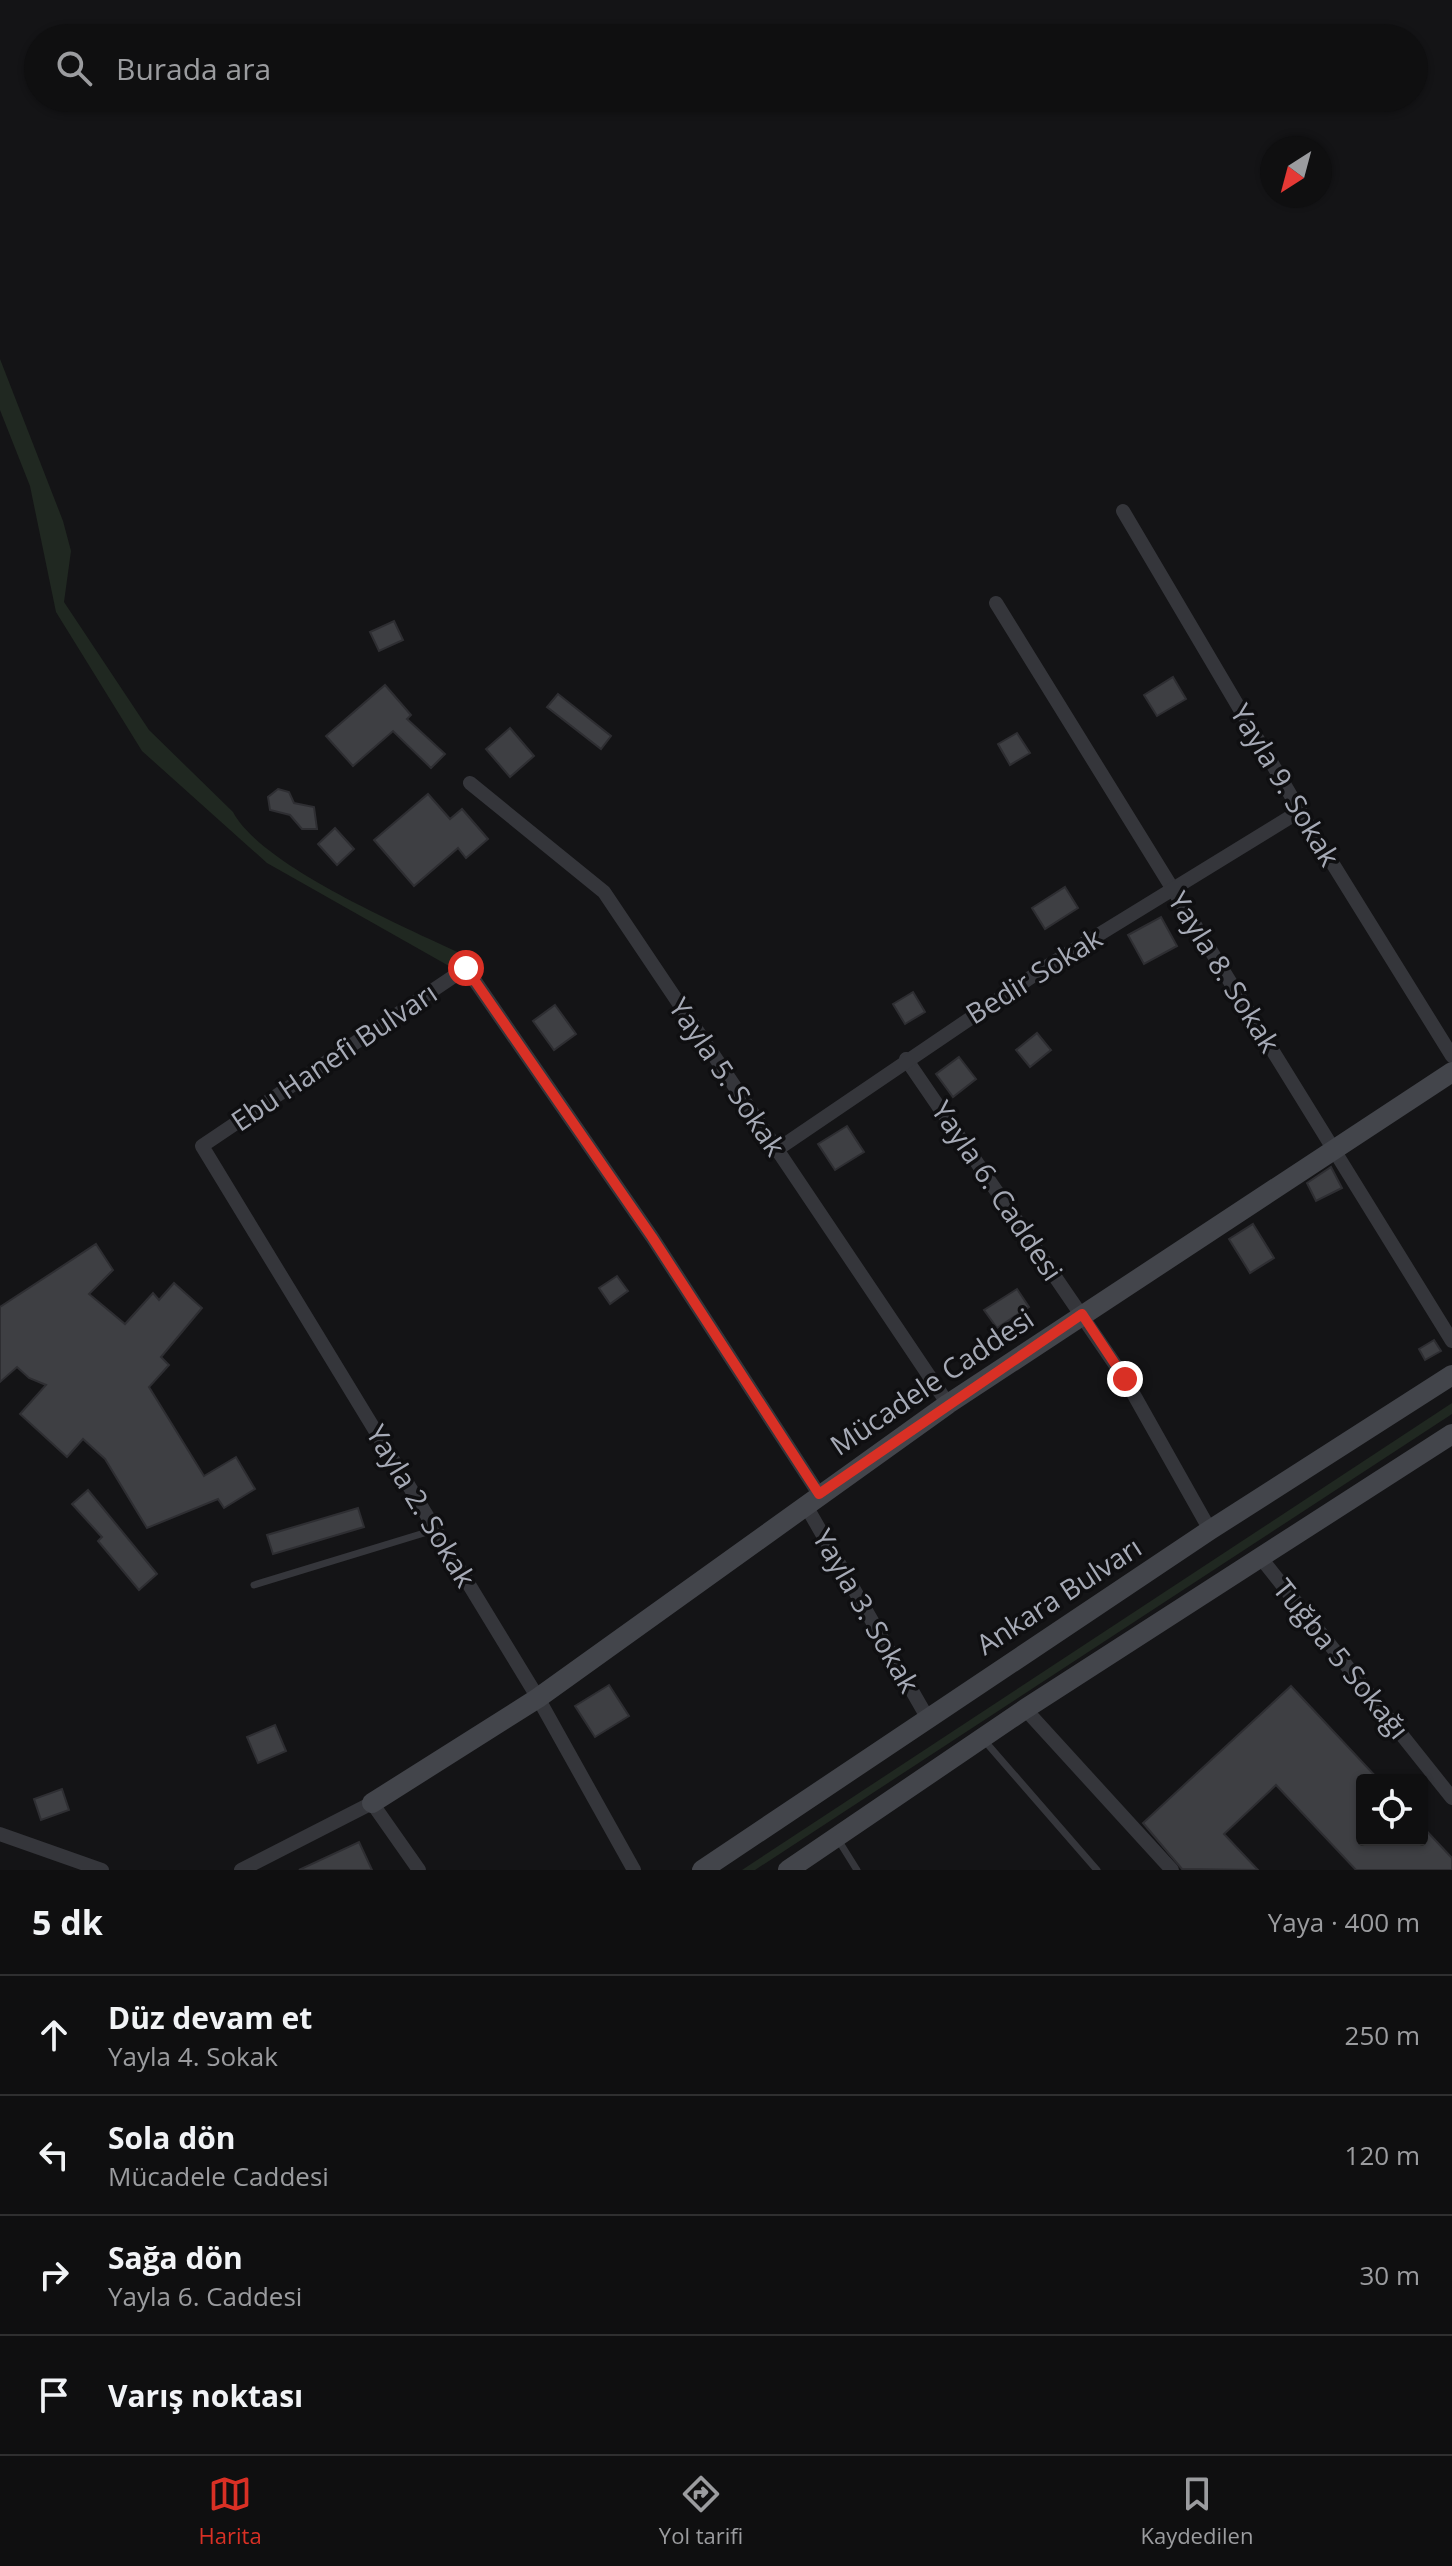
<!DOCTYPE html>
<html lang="tr">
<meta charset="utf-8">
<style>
:root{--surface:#0f0f10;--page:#1d1d1e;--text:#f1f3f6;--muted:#9b9c9f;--line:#2f2f30;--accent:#d93025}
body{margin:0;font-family:"Open Sans",sans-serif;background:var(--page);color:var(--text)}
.controls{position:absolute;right:24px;bottom:24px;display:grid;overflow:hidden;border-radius:8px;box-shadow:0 2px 6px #0004}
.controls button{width:72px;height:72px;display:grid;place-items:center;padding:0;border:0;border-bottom:2px solid var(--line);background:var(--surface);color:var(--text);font:40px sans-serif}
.compass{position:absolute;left:1260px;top:136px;width:72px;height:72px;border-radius:50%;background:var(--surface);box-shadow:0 2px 6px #0004;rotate:216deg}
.stop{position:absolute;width:24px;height:24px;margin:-18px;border:6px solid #d93025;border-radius:50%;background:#fff}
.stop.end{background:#d93025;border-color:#fff;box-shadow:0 2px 8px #0008}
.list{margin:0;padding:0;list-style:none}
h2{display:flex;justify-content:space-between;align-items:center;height:104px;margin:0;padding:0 32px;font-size:34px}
h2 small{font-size:26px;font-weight:400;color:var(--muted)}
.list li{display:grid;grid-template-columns:52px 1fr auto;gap:24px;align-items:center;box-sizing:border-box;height:120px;padding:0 32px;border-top:2px solid var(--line)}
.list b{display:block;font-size:30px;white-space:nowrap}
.list p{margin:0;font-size:26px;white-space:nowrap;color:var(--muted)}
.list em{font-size:26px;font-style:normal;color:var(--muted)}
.icon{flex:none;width:44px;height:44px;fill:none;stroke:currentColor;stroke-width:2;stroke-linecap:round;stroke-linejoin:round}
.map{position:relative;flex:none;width:1452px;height:1870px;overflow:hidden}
.search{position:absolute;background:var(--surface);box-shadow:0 2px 6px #0004;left:24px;right:24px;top:24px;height:88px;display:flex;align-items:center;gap:20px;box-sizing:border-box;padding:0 28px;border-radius:44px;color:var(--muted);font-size:30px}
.sheet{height:584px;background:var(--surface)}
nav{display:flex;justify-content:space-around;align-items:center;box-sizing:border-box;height:112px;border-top:2px solid var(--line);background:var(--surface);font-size:22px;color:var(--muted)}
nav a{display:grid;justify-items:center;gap:4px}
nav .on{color:var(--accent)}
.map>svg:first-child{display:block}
.green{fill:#202821}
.building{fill:#3e3f43;stroke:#2e2e32;stroke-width:2}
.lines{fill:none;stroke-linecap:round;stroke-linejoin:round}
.lane{stroke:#35363b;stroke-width:7}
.street{stroke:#35363b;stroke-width:14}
.secondary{stroke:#43454b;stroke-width:20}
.route{stroke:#d93025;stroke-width:10}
.labels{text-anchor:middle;stroke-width:7;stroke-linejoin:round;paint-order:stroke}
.street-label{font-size:28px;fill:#a6aab6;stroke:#0f0f11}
</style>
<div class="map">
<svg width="1452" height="1870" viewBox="0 0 1452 1870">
<rect width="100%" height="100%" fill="#141416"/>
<!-- green -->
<g class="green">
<path d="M0,359L63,521L71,551L64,602L149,730L233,812C262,867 410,929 468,957L449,966L267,863L142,751L56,612L30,486L0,410Z"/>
<path d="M1452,1403V1414L755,1870H742Z"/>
</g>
<!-- building -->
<g class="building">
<path d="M394,621L403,640L379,651L370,632Z"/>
<path d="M1173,677L1186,699L1157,716L1144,695Z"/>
<path d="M385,685L411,715L407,719L445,754L431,768L393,731L353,766L326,736Z"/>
<path d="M558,694L611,736L601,749L547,707Z"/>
<path d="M510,728L534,756L510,777L486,749Z"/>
<path d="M1017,733L1030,753L1010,765L998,744Z"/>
<path d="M278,789L289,792L294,803L314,807L317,829H302L290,815L270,810L268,797Z"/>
<path d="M428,794L450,819L462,809L488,839L466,858L458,848L414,886L374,840Z"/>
<path d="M335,828L354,849L337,865L318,844Z"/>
<path d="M1065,887L1078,908L1045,929L1032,908Z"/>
<path d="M1161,917L1177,946L1144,964L1128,935Z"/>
<path d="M913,992L925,1012L905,1024L893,1004Z"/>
<path d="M555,1005L576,1034L554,1050L533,1021Z"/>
<path d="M1037,1033L1051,1050L1030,1067L1016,1050Z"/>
<path d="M959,1057L976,1079L953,1097L936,1074Z"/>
<path d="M847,1126L864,1152L835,1170L818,1144Z"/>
<path d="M1331,1167L1342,1188L1316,1201L1307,1183Z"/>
<path d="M1253,1224L1274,1258L1250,1273L1229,1239Z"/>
<path d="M96,1244L113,1270L89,1294L125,1324L153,1293L159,1300L174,1283L202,1308L161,1357L169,1365L149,1387L204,1476L236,1457L255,1489L224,1508L218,1499L147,1528L105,1459L83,1439L67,1457L20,1414L46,1385L29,1378L17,1367L0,1382V1307Z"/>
<path d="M617,1276L628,1291L610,1304L599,1288Z"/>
<path d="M1017,1289L1029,1307L997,1328L984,1310Z"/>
<path d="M1434,1340L1441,1351L1425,1360L1419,1349Z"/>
<path d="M88,1490L157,1574L139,1590L98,1541L102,1537L72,1504Z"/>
<path d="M358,1508L364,1527L273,1554L267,1535Z"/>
<path d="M609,1685L629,1716L595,1737L575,1706Z"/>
<path d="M1291,1686L1379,1780H1362V1840H1422V1826L1452,1858V1870H1356L1276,1785L1224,1834L1258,1870L1182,1869L1143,1823Z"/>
<path d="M275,1725L286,1751L258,1763L247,1737Z"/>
<path d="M62,1789L69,1810L41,1820L34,1799Z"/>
<path d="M359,1842L372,1870H299Z"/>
</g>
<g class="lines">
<!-- lane -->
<g class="lane">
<path d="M254,1585L434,1530"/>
<path d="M983,1739L1097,1870"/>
<path d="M837,1838L857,1870"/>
</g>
<!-- street -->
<g class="street">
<path d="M1123,511L1300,811L1452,1056"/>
<path d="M996,603L1452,1341"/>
<path d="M470,783L604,892L948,1404"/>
<path d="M906,1059L1125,1379L1210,1530"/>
<path d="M775,1151L1046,967L1300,811"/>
<path d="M805,1504L927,1717"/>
<path d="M1260,1557L1452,1798"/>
<path d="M1025,1709L1172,1870"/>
<path d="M0,1834L102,1870"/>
<path d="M241,1870L372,1803L419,1870"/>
<path d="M634,1870L538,1698L202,1146L466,968L652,1237L819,1494"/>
</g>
<!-- secondary -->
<g class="secondary">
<path d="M372,1803L538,1698L948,1404L1452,1072"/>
<path d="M702,1870L1210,1530L1452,1375"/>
<path d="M788,1870L1025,1709L1452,1434"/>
</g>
</g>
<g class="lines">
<!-- route -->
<path class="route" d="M466,968L652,1237L819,1494L1082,1314L1125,1379"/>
</g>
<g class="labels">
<!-- street labels -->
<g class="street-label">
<text transform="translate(1285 785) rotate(59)" y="10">Yayla 9. Sokak</text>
<text transform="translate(1224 972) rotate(58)" y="10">Yayla 8. Sokak</text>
<text transform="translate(1034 976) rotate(-32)" y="10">Bedir Sokak</text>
<text transform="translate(334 1057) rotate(-34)" y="10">Ebu Hanefi Bulvarı</text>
<text transform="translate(727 1077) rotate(56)" y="10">Yayla 5. Sokak</text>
<text transform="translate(997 1191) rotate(56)" y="10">Yayla 6. Caddesi</text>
<text transform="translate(932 1382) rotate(-34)" y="10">Mücadele Caddesi</text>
<text transform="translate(421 1506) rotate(59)" y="10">Yayla 2. Sokak</text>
<text transform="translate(1059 1596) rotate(-33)" y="10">Ankara Bulvarı</text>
<text transform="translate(866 1611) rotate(60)" y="10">Yayla 3. Sokak</text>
<text transform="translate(1341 1659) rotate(51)" y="10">Tuğba 5 Sokağı</text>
</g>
</g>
</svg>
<div class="controls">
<button><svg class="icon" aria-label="locate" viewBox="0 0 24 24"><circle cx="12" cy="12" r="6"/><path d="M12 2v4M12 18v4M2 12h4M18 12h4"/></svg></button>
</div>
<svg class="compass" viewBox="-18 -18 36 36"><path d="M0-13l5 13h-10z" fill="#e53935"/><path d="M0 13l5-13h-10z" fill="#9b9c9f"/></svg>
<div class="stop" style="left:466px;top:968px"></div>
<div class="stop end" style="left:1125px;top:1379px"></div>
<div class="search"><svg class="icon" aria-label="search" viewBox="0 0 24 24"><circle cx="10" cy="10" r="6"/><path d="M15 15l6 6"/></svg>Burada ara</div>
</div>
<section class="sheet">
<h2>5 dk<small>Yaya · 400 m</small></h2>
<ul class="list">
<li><svg class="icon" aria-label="ahead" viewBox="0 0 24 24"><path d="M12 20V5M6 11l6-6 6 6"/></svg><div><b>Düz devam et</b><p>Yayla 4. Sokak</p></div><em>250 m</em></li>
<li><svg class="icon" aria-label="left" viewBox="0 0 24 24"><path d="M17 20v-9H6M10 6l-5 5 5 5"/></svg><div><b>Sola dön</b><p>Mücadele Caddesi</p></div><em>120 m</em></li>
<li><svg class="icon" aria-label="right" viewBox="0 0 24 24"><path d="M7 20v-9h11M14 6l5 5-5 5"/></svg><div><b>Sağa dön</b><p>Yayla 6. Caddesi</p></div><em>30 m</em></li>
<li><svg class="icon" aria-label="arrive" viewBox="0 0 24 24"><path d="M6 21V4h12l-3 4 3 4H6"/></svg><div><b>Varış noktası</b></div></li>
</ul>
</section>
<nav>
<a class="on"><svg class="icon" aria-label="map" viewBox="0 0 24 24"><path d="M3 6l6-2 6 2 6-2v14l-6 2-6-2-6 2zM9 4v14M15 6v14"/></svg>Harita</a>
<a><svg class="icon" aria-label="directions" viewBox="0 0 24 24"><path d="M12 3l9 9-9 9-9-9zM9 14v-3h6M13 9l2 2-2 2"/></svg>Yol tarifi</a>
<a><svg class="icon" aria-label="saved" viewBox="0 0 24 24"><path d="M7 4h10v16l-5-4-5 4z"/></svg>Kaydedilen</a>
</nav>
